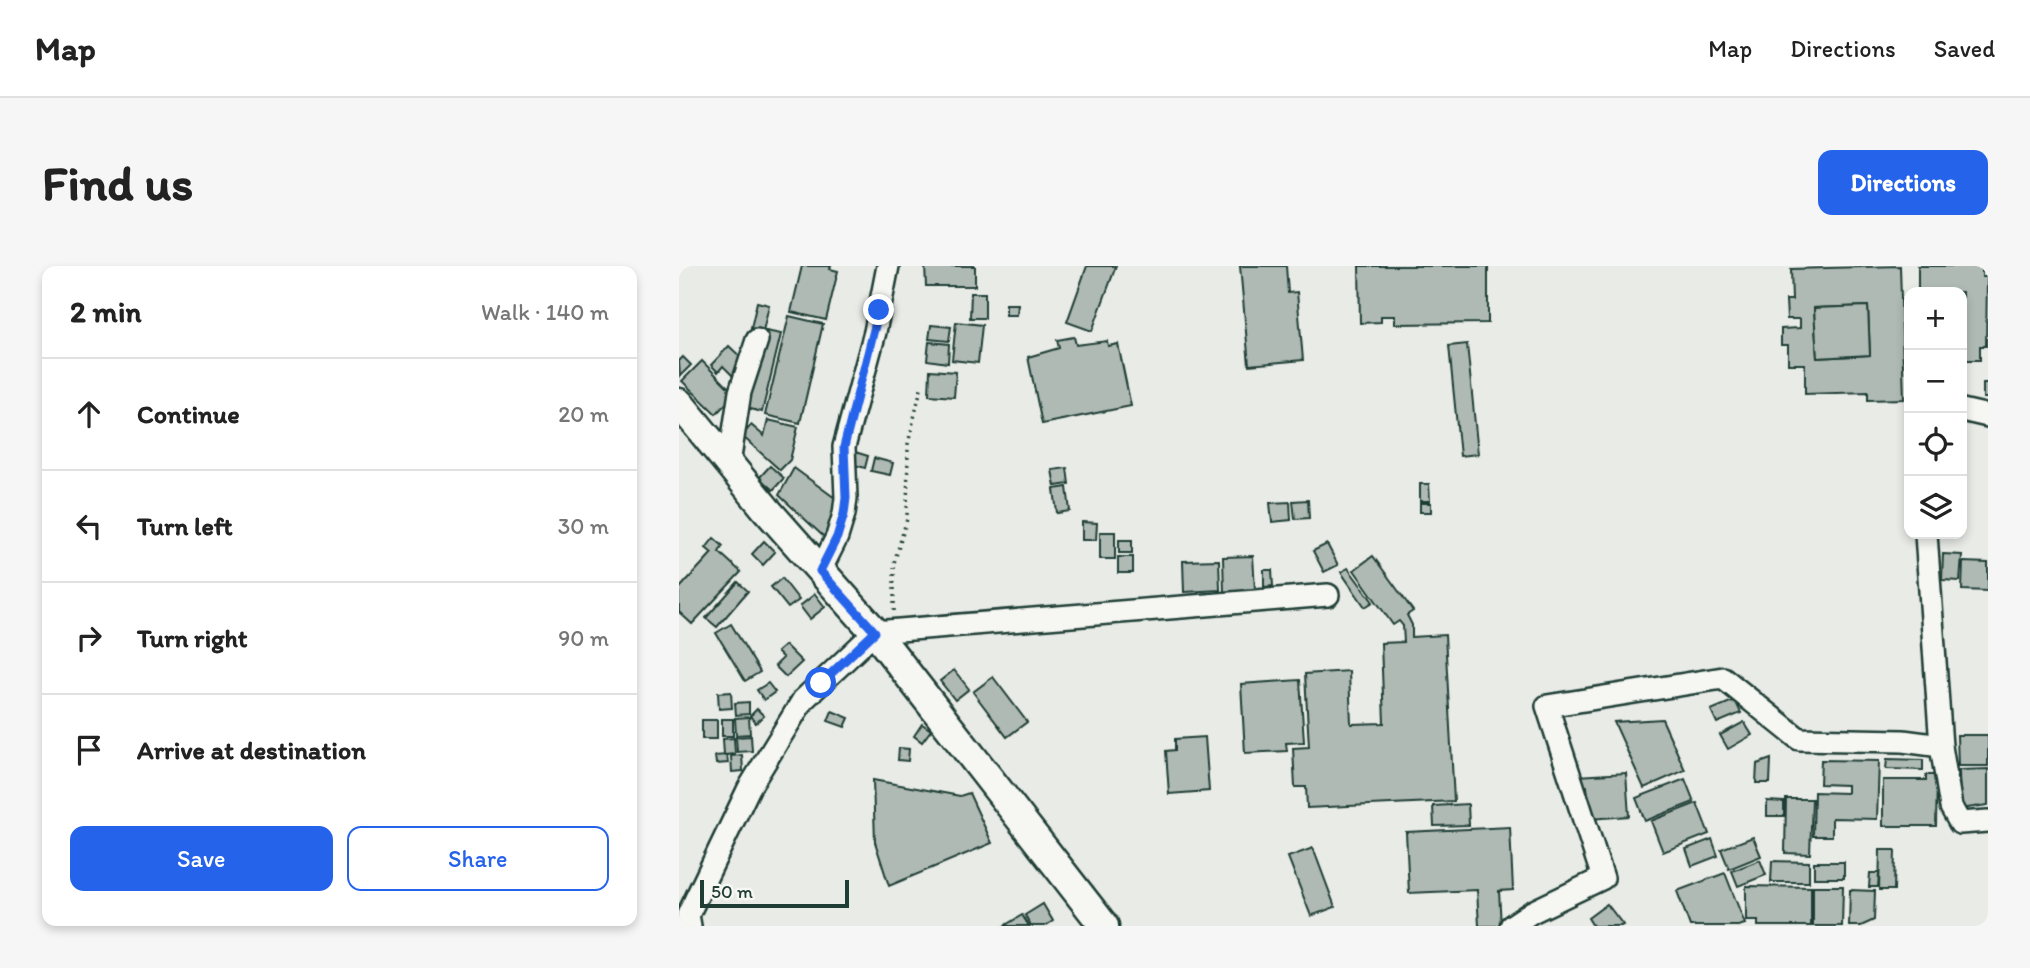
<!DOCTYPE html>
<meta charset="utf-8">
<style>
:root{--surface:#fff;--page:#f6f6f6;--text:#222;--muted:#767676;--line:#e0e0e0;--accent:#2563eb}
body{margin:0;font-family:Itim,sans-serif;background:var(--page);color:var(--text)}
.controls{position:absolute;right:21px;top:21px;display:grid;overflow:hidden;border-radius:14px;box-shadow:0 4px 10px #0003}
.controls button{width:63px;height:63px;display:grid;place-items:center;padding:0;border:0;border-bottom:2px solid var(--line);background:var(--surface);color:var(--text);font:35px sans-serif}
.scale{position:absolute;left:21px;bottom:18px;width:149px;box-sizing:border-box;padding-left:7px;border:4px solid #1f3d34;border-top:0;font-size:19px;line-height:24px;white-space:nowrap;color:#1f3d34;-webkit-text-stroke:5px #f6f6f2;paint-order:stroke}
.stop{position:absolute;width:21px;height:21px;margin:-16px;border:5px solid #2563eb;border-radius:50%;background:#fff}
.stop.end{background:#2563eb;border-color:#fff;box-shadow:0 2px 7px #0008}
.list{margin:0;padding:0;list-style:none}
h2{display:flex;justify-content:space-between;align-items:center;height:91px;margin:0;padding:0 28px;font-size:30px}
h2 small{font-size:23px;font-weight:400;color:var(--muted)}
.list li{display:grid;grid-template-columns:46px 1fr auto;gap:21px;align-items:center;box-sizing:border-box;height:112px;padding:0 28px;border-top:2px solid var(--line)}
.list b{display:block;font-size:26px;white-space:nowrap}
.list em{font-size:23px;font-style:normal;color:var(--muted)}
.actions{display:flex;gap:14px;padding:21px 28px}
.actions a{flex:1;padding:16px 0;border:2px solid var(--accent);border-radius:14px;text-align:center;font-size:24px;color:var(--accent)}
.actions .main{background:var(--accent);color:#fff}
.icon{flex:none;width:38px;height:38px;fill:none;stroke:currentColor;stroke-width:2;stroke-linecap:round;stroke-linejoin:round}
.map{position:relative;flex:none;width:1309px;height:660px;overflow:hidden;border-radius:14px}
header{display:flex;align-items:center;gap:42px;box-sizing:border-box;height:98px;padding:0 35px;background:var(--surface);border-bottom:2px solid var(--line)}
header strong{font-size:33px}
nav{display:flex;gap:38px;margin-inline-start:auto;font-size:24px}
.intro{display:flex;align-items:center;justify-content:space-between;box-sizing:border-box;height:168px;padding:0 42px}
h1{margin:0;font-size:49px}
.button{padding:18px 32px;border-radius:14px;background:var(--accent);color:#fff;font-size:24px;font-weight:700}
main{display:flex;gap:42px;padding:0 42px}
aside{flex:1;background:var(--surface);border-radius:14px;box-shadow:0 4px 10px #0003}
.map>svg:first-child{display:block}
.building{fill:#b0bab5;stroke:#1f3d34;stroke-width:2;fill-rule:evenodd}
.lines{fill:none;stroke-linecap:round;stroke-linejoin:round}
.minor-casing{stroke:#1f3d34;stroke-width:26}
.secondary-casing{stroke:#1f3d34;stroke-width:33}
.path{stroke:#1f3d34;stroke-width:3.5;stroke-dasharray:2 5;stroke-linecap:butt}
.minor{stroke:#f6f6f2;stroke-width:21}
.secondary{stroke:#f6f6f2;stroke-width:28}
.route{stroke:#2563eb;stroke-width:9}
</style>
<header>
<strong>Map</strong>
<nav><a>Map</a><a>Directions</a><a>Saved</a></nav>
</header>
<div class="intro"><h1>Find us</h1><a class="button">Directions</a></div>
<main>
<aside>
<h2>2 min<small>Walk · 140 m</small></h2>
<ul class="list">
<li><svg class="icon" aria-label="ahead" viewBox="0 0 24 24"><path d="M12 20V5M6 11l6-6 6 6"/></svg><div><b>Continue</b></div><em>20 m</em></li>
<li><svg class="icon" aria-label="left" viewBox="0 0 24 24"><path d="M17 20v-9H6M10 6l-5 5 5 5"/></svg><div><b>Turn left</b></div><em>30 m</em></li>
<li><svg class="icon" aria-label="right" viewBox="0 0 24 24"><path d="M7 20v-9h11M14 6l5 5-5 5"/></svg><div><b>Turn right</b></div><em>90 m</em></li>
<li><svg class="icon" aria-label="arrive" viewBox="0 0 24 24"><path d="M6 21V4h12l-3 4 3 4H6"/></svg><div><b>Arrive at destination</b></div></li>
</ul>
<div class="actions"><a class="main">Save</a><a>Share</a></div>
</aside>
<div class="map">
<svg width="1309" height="660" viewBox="0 0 1309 660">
<rect width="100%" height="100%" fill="#e9ebe7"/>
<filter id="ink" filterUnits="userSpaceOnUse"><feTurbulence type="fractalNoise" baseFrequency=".0143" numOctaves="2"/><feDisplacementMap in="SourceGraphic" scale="14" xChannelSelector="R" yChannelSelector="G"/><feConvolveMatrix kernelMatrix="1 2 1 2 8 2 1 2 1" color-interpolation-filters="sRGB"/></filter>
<g filter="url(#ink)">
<!-- building -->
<g class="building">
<path d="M123,0H152L151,3L159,5L147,54L112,46Z"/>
<path d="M246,0H296V20H247Z"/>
<path d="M408,0H437L413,65L388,56Z"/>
<path d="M561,0H607L609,27L618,26L624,94L570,99Z"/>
<path d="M680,0H809V57L716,58V50H702V56L681,57Z"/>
<path d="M1221,0L1225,133L1189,134V126L1126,128V98H1109V79H1102V63L1121,62V53H1108L1107,34H1113L1112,3ZM1189,40L1191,89L1138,92L1135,42Z"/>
<path d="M1239,0H1303V11H1308L1307,80H1301V94H1283V26H1239Z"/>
<path d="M292,27H306V52H291Z"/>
<path d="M78,36L90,39L84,65L72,62Z"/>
<path d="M327,38H339L338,49H327Z"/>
<path d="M1189,40L1191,89L1138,92L1135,42Z"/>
<path d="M110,50L144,58L121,157L86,149Z"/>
<path d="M277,56L303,59L299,97L273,94Z"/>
<path d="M252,59L272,61L270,75L250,73Z"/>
<path d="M87,65L102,68L83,146L68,142Z"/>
<path d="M395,71L397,79L428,75L429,80L439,78L452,140L363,158L349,91L380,82L378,74Z"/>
<path d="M250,76L270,78L269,97L248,94Z"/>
<path d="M788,78L799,188L781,190L770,80Z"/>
<path d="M50,80L67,96L54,110L44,100L39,106L32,99Z"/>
<path d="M4,91L12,99L1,110L0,95Z"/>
<path d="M23,95L56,128L37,148L3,115Z"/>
<path d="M251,104L277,106L275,131L250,129Z"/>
<rect x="1304" y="117" width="5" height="15"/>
<path d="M89,154L119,161L111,194L101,204L63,170L72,159L85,170Z"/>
<path d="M176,186L189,190L186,202L173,198Z"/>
<path d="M195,192L214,197L211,209L192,205Z"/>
<path d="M91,200L105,212L94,224L80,212Z"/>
<path d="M115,202L160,235L158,256L145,271L100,229Z"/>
<path d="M388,202L390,218L376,220L373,204Z"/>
<path d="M741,218H750L751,235H741Z"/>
<path d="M388,221L391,245L378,247L375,223Z"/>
<path d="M629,234L630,252L616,253L614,235Z"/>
<path d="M611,236L612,254L593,256L591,237Z"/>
<rect x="741" y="237" width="11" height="9"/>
<path d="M403,256L418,257L417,274H403Z"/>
<rect x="421" y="266" width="15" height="27"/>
<path d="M35,272L44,280L40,286L62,306L13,358L0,346V323L33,287L27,282Z"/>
<rect x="440" y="274" width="13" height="13"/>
<path d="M85,275L96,286L84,299L73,288Z"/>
<path d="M648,278L659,299L645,306L634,285Z"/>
<path d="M1264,288L1283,289L1281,315L1263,314Z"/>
<path d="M574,290L576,324L545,326L544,291Z"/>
<path d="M694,290L734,345L728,349L733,359V371L766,369L775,535L628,542L627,521H616L614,482L630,481L626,408L670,405L672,458L705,457L702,377L725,376L724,360L720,355L714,359L675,304Z"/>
<rect x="439" y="291" width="15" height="16"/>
<path d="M540,294L541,324L505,326L504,295Z"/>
<path d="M1284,296L1309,297V325L1283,324Z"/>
<path d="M669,302L694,336L686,341L662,306Z"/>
<path d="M585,304H593L594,320L585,321Z"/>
<path d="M103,312L120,334L109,342L92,321Z"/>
<path d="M59,316L69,325L38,361L27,352Z"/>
<path d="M136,328L146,341L131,353L121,340Z"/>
<path d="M52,358L81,406L66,415L37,367Z"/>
<path d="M106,379L123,396L107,411L96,400L104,392L98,386Z"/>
<path d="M275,404L290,423L276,434L261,415Z"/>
<path d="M314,411L348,456L328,471L294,426Z"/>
<path d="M621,414L625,476L607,477L608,485L566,487L562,418Z"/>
<path d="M89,417L96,426L85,434L78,424Z"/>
<path d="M52,426L53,442L40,443L39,427Z"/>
<path d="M1056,434L1062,447L1038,457L1032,444Z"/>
<path d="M70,436V448L57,449L56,437Z"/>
<path d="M78,443L85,450L77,457L71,450Z"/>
<path d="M153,445L170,452L166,461L149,455Z"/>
<path d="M70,451L71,468L57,469L56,452Z"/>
<rect x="43" y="453" width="11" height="17"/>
<path d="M983,453L1006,504L965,522L935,456Z"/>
<rect x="23" y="454" width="15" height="19"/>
<path d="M1065,456L1073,469L1049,483L1041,469Z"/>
<path d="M243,458L252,464L243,476L235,470Z"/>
<path d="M1278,469H1309V500H1279Z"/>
<path d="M72,470L73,485L58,486L57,471Z"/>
<path d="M526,471L530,525L490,528L487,485L496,484V473Z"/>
<path d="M55,472L56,488L45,489L44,473Z"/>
<path d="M220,482L230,483L229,495L219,494Z"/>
<path d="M48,489L49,497L37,498L36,490Z"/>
<path d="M63,489L64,505L53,506L52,490Z"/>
<path d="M1092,493L1091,517H1077L1078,498Z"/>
<path d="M1208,493L1244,494V504L1207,503Z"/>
<path d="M1142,494L1200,495L1198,553L1153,552V570H1134L1135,526L1168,527V519L1141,518Z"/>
<path d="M1309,503V539L1281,543L1280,504Z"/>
<path d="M947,507L950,550L911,553L908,520L899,521L898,510Z"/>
<path d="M1247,509H1258L1257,560H1204V514H1247Z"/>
<path d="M1006,513L1015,536L966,555L957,532Z"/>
<path d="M194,514L281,530L290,527L313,577L210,620L196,576Z"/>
<path d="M1107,533H1133L1131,588L1106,587Z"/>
<path d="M1088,535L1105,536V550H1088Z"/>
<path d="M1018,537L1030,568L984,586L972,555Z"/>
<path d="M789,538L790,559L755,560L754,540Z"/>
<path d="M831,561L834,624L820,625L822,660H800L798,624L730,627L727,566Z"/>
<path d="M1074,571L1082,590L1050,603L1042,583Z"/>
<path d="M1033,573L1039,590L1013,600L1007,583Z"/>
<path d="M634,582L656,641L632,650L609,591Z"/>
<path d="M1201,584H1216L1215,624H1200Z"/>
<path d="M1081,594L1087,609L1059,620L1053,605Z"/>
<path d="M1093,595L1130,596V616H1092Z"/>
<rect x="1135" y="596" width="30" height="16"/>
<path d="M1046,607L1066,658L1059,660H1011L998,625Z"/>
<path d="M1191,607H1200L1199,621H1190Z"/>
<path d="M1067,620L1132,621V660H1079V655H1067Z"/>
<path d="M1134,620H1164L1163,660H1134Z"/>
<path d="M1171,624L1196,625L1195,654L1182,660H1170Z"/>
<path d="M364,638L374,655L366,660H352L346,649Z"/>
<path d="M928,638L944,659L942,660H914L909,652Z"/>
<path d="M343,649L350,660H325Z"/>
</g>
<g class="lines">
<defs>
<g id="minor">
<path d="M1283,144L1309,150"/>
<path d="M50,198L61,126L78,74"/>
<path d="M1247,268L1262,480"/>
<path d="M141,305L158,271L165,248L167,232L165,181L196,66L209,0"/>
<path d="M11,660L9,649L70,522L124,434L196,366L649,329"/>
<path d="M832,660L853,646L924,612L868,440L1044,412L1120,473L1224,475L1262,480L1272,541L1281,557L1309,555"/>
</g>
<path id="secondary" d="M0,137L87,243L196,366L425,660"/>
</defs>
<!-- minor casing -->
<use href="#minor" class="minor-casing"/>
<!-- secondary casing -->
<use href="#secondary" class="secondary-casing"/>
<!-- path -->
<path class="path" d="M215,345V297L228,253L229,178L242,122"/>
<!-- minor -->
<use href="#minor" class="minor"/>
<!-- secondary -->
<use href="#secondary" class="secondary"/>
</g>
</g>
<g class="lines" filter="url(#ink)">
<!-- route -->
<path class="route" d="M142,417L196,366L141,305L158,271L165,248L167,232L165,181L200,44"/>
</g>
</svg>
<div class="controls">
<button>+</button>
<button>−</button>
<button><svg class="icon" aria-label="locate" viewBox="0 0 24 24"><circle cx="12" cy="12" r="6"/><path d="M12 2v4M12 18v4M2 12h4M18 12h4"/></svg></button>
<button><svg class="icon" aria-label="layers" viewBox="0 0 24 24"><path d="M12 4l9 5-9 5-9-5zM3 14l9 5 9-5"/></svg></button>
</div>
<div class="scale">50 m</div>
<div class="stop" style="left:142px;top:417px"></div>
<div class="stop end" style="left:200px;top:44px"></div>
</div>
</main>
